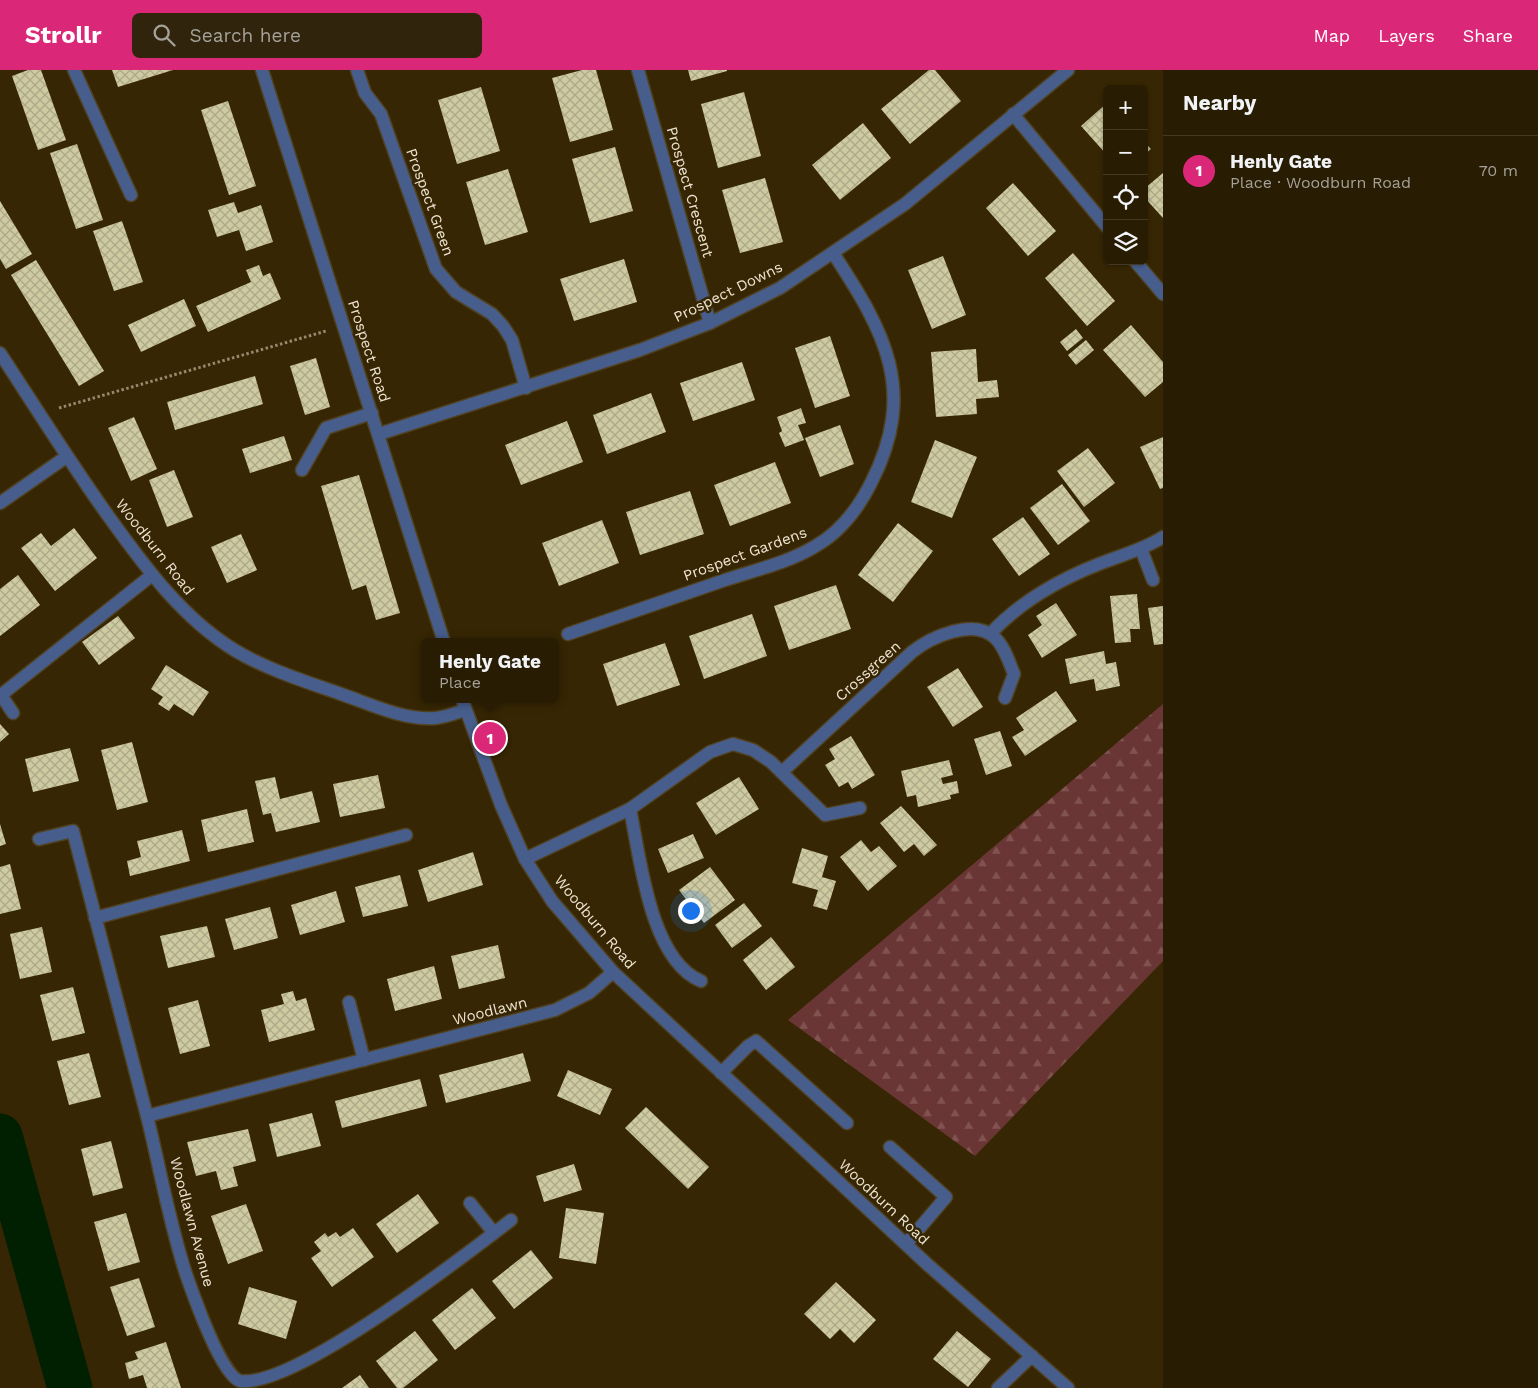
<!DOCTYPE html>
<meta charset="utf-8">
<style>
:root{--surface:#281c02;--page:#30250c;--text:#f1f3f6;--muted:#a5a199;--line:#443a24;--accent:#db2777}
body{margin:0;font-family:"Work Sans",sans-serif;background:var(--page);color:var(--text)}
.controls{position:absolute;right:15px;top:15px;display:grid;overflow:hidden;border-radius:8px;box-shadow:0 1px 4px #0004}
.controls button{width:45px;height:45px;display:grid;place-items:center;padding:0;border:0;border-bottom:1px solid var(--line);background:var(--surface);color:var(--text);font:25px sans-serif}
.you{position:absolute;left:690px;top:840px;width:18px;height:18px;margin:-12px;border:4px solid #fff;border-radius:50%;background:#1a73e8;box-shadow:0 0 0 8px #1a73e833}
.badge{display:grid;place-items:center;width:32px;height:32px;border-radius:50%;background:var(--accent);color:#fff;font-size:16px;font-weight:700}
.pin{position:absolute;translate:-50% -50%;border:2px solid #fff;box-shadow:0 1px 5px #0006}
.popup{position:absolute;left:421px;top:568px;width:138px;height:65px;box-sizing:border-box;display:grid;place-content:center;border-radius:8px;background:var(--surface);filter:drop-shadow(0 1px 4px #0005);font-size:16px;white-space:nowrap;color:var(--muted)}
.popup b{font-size:19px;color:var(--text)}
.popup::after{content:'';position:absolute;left:50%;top:100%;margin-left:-10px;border:10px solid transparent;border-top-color:var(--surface)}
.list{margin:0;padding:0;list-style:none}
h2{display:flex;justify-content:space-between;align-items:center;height:65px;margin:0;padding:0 20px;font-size:21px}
h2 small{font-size:16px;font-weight:400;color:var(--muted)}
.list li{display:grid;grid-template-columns:32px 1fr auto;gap:15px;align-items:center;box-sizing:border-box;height:70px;padding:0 20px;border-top:1px solid var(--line)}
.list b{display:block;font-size:19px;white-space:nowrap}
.list p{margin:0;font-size:16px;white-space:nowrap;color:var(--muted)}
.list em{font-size:16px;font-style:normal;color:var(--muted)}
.icon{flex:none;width:28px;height:28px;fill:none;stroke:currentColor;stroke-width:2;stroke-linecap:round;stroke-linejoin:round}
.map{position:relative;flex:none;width:1163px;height:1318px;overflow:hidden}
header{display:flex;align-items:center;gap:30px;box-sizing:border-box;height:70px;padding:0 25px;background:var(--accent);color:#fff}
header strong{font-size:24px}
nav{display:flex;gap:28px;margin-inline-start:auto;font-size:18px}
.search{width:350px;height:45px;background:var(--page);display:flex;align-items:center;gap:12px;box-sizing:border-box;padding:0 18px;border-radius:8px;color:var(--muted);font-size:19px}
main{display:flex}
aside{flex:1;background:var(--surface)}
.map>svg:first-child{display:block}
.forest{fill:url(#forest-firs)}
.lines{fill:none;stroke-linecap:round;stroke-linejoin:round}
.river{stroke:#011f01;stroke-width:45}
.building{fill:url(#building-cross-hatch)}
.minor-casing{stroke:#504120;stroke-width:15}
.path{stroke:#96896f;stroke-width:3;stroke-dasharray:2.5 2.5;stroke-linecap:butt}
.minor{stroke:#475e8c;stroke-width:12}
.labels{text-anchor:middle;stroke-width:5;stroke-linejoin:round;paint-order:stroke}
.street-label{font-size:15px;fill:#efe4d2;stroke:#362603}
</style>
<header>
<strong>Strollr</strong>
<div class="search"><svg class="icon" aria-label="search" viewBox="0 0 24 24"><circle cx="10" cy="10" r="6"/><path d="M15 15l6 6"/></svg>Search here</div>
<nav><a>Map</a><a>Layers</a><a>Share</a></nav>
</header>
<main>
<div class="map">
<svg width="1163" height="1318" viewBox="0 0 1163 1318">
<defs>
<pattern id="forest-firs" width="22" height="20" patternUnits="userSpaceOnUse" patternTransform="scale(1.25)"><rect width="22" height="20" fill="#6a3635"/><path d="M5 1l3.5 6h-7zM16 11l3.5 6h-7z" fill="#805351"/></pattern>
<pattern id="building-cross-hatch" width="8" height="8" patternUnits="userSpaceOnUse" patternTransform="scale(1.25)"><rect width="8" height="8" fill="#cecaa1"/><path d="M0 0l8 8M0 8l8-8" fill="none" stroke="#aca888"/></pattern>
</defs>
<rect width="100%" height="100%" fill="#362603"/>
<!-- forest -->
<path class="forest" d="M1163,634V891L975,1086L788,950Z"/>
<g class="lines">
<!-- river -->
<path class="river" d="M0,1066L70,1318"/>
</g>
<!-- building -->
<g class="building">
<path d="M28,0H41L66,70L38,80L12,6Z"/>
<path d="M112,0H173L118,17Z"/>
<path d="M582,0H596L613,60L570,72L552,8Z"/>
<path d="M688,0H727V1L691,11Z"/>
<path d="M929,0H935L961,31L910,74L881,39Z"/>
<path d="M481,17L500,81L457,94L438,30Z"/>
<path d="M744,22L761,86L718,98L701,34Z"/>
<path d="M228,31L256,116L229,125L201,40Z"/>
<path d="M1107,33V85L1081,56Z"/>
<path d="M863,53L891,88L840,130L812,95Z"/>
<path d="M1144,72L1151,79L1144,85Z"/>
<path d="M77,74L103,150L76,159L50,83Z"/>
<path d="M615,77L633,141L590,153L572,89Z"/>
<path d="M508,99L528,162L485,175L466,112Z"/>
<path d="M1163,103V148L1144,127V119Z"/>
<path d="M765,108L783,172L740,183L722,120Z"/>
<path d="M1013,113L1056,161L1028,186L986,138Z"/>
<path d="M0,131L32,184L6,199L0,189Z"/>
<path d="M234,132L238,143L261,135L273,172L246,181L239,160L217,167L208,140Z"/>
<path d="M122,151L143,212L114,221L93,161Z"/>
<path d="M1073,183L1115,231L1087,256L1045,208Z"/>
<path d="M943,186L966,245L932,259L908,200Z"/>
<path d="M624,189L637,232L574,251L560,209Z"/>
<path d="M36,190L104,301L79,316L11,205Z"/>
<path d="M259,195L263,206L270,203L281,229L208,262L196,236L251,212L246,200Z"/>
<path d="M184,229L196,256L141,282L128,255Z"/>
<path d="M1131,255L1163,292V312L1145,327L1103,280Z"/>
<path d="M1076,259L1083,268L1067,281L1060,272Z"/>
<path d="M830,266L850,326L815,338L795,278Z"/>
<path d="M1086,270L1094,280L1076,295L1068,285Z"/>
<path d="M976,279L978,312L997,310L999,327L976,329L977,344L936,347L931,282Z"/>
<path d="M316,288L330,337L305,345L290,296Z"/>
<path d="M742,292L755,330L693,351L680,313Z"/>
<path d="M255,306L263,334L175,360L167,332Z"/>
<path d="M651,323L666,362L607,384L593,345Z"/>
<path d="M801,338L806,353L798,355L804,370L785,377L779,363L782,361L777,347Z"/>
<path d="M134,347L157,399L131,411L108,358Z"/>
<path d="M567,351L583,392L521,415L505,375Z"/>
<path d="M840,355L854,394L820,407L805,368Z"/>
<path d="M284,366L292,390L250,403L242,379Z"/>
<path d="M1163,367V418L1160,419L1140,377Z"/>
<path d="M935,370L977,387L952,448L911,432Z"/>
<path d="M1088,378L1115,413L1084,437L1057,401Z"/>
<path d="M775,392L791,433L730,456L714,415Z"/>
<path d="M174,400L193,447L167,457L149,410Z"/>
<path d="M359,405L400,543L376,550L366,515L352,520L321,416Z"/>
<path d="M1062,414L1090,451L1058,475L1030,438Z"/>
<path d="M690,421L704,464L640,485L626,442Z"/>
<path d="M1023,447L1050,484L1019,506L992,469Z"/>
<path d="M602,450L619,493L559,516L542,473Z"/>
<path d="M898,453L933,481L893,532L858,505Z"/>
<path d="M74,458L97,488L55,521L21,478L41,463L51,476Z"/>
<path d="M241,464L257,500L227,513L211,477Z"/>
<path d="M18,505L40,535L0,566V519Z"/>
<path d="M836,515L851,559L789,580L774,536Z"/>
<path d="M1137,524L1140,559H1130L1131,572L1115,573L1110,526Z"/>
<path d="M1056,533L1077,565L1042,588L1028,565L1042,555L1036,546Z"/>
<path d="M1163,536V574L1154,575L1148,538Z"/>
<path d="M752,544L767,586L704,609L689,566Z"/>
<path d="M118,546L135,568L99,595L82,572Z"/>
<path d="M665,573L680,615L617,636L603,594Z"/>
<path d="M1104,581L1106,594L1116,592L1120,616L1096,621L1094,609L1070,614L1065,589Z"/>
<path d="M166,595L209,622L193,646L174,634L169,641L158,634L163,627L151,619Z"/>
<path d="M958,598L983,637L953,657L927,617Z"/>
<path d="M1056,621L1077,651L1025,686L1012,667L1024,660L1016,648Z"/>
<path d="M0,654L9,664L0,672Z"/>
<path d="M1000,661L1012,696L986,705L974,669Z"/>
<path d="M851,666L875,705L852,719L848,712L839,717L825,695L835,689L829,679Z"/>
<path d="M132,672L148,732L117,740L101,680Z"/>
<path d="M70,678L79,711L33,722L25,689Z"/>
<path d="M949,690L953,705L941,708L943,714L957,711L959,723L950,725L951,729L918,737L916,725L907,727L901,701Z"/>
<path d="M378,705L385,738L340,747L333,714Z"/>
<path d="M275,707L280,729L312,721L320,752L276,762L271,743L263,745L255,711Z"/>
<path d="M739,707L759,739L716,765L696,733Z"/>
<path d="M901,736L937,775L924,786L914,774L904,782L880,753Z"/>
<path d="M247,739L254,772L208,782L201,750Z"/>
<path d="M0,754L6,774L0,776Z"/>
<path d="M182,760L190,791L130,806L127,791L141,787L137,771Z"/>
<path d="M693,764L704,788L668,803L658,779Z"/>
<path d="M861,770L871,782L879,776L897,796L868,821L840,787Z"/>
<path d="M802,778L828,786L822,807L836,811L827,840L813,836L818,820L792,813Z"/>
<path d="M473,782L483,815L428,832L418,800Z"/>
<path d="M10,794L21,839L0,844V797Z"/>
<path d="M710,797L735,830L704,853L679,820Z"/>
<path d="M400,805L408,836L363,847L355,817Z"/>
<path d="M336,821L345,852L300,865L291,835Z"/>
<path d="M744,833L762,856L732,878L715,855Z"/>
<path d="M270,837L278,868L234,880L225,849Z"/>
<path d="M207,856L215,887L168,898L160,866Z"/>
<path d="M42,857L52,902L20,909L10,864Z"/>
<path d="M771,867L795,897L766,920L743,890Z"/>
<path d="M498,875L505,908L459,919L451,886Z"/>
<path d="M434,896L442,929L395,941L387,909Z"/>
<path d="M73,917L85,963L52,971L40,925Z"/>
<path d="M293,921L296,931L306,928L315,960L269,972L261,940L284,934L281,924Z"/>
<path d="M198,930L210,976L180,984L168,938Z"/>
<path d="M89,983L101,1027L69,1035L57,991Z"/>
<path d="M523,983L531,1011L446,1033L439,1005Z"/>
<path d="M568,1000L612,1019L600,1045L557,1026Z"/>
<path d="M420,1009L427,1036L342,1058L335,1031Z"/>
<path d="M646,1037L709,1097L688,1119L625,1058Z"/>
<path d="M312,1043L321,1076L277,1087L269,1054Z"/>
<path d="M248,1059L256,1091L233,1097L238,1116L221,1120L216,1101L196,1106L187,1072Z"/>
<path d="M111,1071L123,1118L93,1126L81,1079Z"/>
<path d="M574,1094L582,1120L544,1132L536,1106Z"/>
<path d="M418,1124L439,1153L397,1183L376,1154Z"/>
<path d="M246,1134L263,1181L228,1194L211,1146Z"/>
<path d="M566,1138L604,1143L596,1194L559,1188Z"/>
<path d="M126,1143L140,1192L108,1201L94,1152Z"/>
<path d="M353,1158L374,1187L332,1217L311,1188L321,1181L314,1172L325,1163L328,1167L336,1162L340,1167Z"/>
<path d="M531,1180L553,1208L514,1239L492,1211Z"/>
<path d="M139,1208L155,1257L127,1266L110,1217Z"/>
<path d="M836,1212L876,1250L854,1273L840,1259L830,1269L804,1244Z"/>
<path d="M249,1217L297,1231L286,1269L238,1254Z"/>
<path d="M472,1218L496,1248L455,1280L432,1250Z"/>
<path d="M415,1261L438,1290L403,1318H397L376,1291Z"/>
<path d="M957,1261L991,1289L968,1317L933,1289Z"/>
<path d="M166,1272L181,1318H147L143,1305L129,1309L125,1293L138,1289L135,1282Z"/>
<path d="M360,1305L369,1318H342Z"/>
</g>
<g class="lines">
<defs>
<g id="minor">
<path d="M74,0L131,125"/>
<path d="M262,0L444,572"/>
<path d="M357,0L365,23L381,44L436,199L456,222L492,244L503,256L512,270L526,318"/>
<path d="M638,0L710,253"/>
<path d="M1013,44L1107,157"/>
<path d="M1135,191L1163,224"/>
<path d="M0,283C36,338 71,394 109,447C145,497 183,549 236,581C268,600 307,612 341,624C370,634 405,651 436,648C446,647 456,643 465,640"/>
<path d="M379,364L640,280L710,253L780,218L905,134L1068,0"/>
<path d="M302,400L326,358L372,343"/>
<path d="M0,433L66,387"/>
<path d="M1141,479L1153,510"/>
<path d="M568,564C620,546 673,528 725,510C755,500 787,493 814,477C839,463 858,439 871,413C918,321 885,262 833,183"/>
<path d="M990,564C1021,531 1058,510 1099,494C1121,485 1143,480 1163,467"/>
<path d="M462,629L501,735L525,789L552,831L613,902L927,1194L1068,1318"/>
<path d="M13,643L1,625L152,505"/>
<path d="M783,701L912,582C931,567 973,548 994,567C1004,575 1009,592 1014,604L1005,628"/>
<path d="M630,739C640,787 650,890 701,911"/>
<path d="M39,769L73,761C97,856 123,951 147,1046C160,1098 169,1152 186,1204C193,1224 221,1305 240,1311C295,1318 465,1185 511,1150"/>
<path d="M525,789L630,739L710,682L733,674L753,680L771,692L825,745L860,738"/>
<path d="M95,848L406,765"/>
<path d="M349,932L364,990"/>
<path d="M721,1003L748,976L756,971L847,1053"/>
<path d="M147,1046L555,940L589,923L613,902"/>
<path d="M890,1077L946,1127L906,1174"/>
<path d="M470,1133L494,1163"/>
<path d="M998,1318L1032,1286"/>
</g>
</defs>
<!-- minor casing -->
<use href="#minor" class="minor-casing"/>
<!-- path -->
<path class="path" d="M59,338L326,261"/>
<!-- minor -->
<use href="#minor" class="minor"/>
</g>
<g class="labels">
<!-- street labels -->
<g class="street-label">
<text transform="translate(690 122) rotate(74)" y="5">Prospect Crescent</text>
<text transform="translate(430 132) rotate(70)" y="5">Prospect Green</text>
<text transform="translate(728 222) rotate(-26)" y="5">Prospect Downs</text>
<text transform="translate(369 281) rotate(72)" y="5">Prospect Road</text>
<text transform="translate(155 477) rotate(52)" y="5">Woodburn Road</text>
<text transform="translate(745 484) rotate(-20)" y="5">Prospect Gardens</text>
<text transform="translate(868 601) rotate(-42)" y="5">Crossgreen</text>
<text transform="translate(595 852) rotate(50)" y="5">Woodburn Road</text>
<text transform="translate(490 941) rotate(-14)" y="5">Woodlawn</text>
<text transform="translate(884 1132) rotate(43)" y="5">Woodburn Road</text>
<text transform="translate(192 1152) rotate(75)" y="5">Woodlawn Avenue</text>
</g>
</g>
</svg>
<div class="controls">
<button>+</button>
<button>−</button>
<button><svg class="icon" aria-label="locate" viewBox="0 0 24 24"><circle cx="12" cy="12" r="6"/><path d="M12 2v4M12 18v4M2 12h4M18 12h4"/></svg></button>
<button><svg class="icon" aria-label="layers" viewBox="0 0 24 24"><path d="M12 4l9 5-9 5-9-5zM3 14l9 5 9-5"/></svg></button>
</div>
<div class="you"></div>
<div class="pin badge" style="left:490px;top:668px">1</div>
<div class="popup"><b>Henly Gate</b>Place</div>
</div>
<aside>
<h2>Nearby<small></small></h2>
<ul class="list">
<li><span class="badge">1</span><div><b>Henly Gate</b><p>Place · Woodburn Road</p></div><em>70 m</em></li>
</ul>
</aside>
</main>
